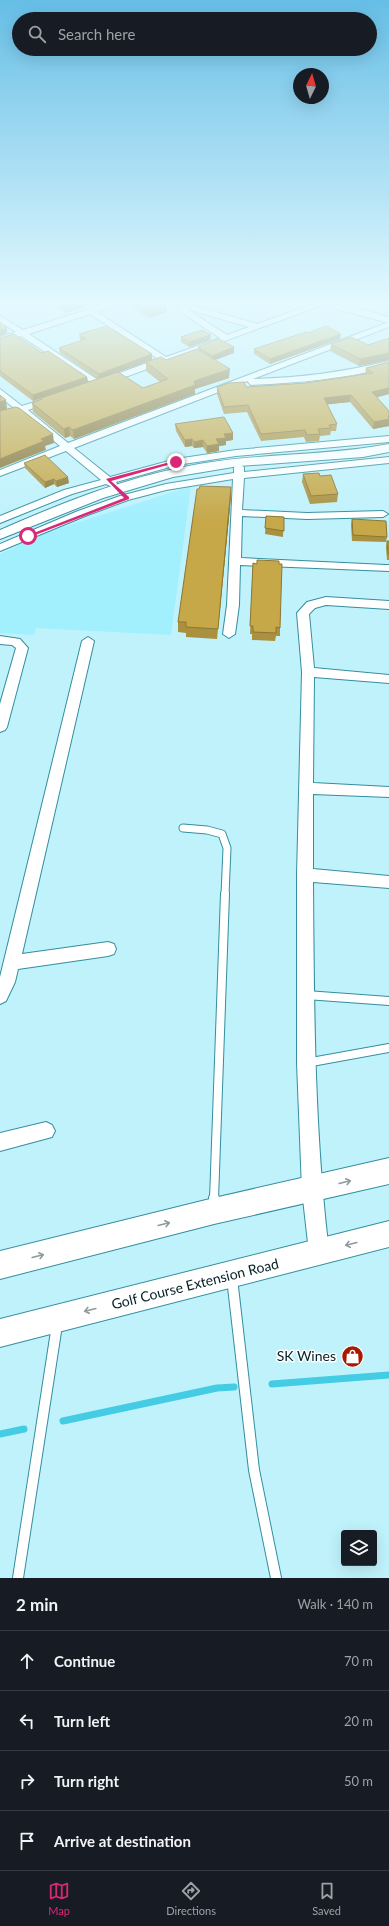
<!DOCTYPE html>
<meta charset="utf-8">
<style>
:root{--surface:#171b24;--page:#242831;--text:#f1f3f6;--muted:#9ea1a6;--line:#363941;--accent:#db2777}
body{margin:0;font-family:Lato,sans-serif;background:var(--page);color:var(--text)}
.controls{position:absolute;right:12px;bottom:12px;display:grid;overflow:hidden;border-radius:4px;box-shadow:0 4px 16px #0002}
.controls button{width:36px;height:36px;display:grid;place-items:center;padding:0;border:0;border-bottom:1px solid var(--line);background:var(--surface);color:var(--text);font:20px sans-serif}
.compass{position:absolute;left:293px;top:68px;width:36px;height:36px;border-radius:50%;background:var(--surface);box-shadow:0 4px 16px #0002;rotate:5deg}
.stop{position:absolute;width:12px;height:12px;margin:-9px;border:3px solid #db2777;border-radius:50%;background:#fff}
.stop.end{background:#db2777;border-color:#fff;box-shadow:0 1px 4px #0008}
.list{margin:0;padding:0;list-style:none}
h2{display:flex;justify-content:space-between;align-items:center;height:52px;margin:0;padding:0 16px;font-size:17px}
h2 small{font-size:13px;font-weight:400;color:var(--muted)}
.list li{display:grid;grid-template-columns:26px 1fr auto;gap:12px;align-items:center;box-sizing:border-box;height:60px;padding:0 16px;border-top:1px solid var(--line)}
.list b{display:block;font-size:15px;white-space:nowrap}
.list em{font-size:13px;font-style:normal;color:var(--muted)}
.icon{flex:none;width:22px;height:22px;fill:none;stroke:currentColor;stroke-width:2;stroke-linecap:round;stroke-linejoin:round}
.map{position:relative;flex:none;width:389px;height:1578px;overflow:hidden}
.search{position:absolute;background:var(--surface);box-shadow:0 4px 16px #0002;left:12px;right:12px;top:12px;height:44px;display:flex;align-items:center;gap:10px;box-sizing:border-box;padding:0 14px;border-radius:22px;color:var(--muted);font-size:15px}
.sheet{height:292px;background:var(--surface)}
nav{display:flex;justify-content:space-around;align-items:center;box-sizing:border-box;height:56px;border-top:1px solid var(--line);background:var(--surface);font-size:11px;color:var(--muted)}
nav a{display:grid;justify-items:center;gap:2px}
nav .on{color:var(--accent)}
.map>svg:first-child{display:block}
.built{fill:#a2effe}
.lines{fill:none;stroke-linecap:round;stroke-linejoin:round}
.stream{stroke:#43cce3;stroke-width:7}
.lane-far2-casing{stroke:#338e9e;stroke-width:9}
.lane-far1-casing{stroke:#338e9e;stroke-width:10}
.lane-casing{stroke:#338e9e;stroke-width:12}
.street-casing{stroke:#338e9e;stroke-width:2}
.secondary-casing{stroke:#338e9e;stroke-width:2}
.lane-far2{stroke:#fff;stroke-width:7}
.lane-far1{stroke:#fff;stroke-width:8}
.lane{stroke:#fff;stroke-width:10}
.street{fill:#fff;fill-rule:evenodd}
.secondary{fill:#fff;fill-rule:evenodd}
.wall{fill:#aa903f}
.shaded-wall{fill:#8b7633}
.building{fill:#c6a849;stroke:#8b7633}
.oneway{stroke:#8e9a9c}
.route{fill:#db2777}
.labels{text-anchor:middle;stroke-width:3;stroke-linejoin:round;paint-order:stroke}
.near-street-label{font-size:14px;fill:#031f24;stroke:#fff}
.near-poi-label{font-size:14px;fill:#031f24;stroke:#fff;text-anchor:end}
</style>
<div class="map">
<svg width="389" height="1578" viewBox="0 0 389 1578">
<rect width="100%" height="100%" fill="#c0f2fc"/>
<!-- built -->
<path class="built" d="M191,486L171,635L36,628L34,635L0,633V554L45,533Z"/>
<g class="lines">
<!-- stream -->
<g class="stream">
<path d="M272,1384L389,1375"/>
<path d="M63,1421L217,1388L234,1387"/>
<path d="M0,1434L24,1429"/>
</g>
<defs>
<path id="lane-far2" d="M183,828L207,830L222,834L227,848L225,895"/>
<g id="lane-far1">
<path d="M306,995L389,1001"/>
<path d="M306,1063L389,1048"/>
<path d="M214,1199L225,894"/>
</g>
<g id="lane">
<path d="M214,1207V1198"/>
<path d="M232,1278L254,1470L276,1578"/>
<path d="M18,1578L57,1325"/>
</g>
<g id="street">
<path d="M114,301H127L97,312L166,357L220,338L179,311L178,309L181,307L165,301H179L257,324L321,301H334L106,384L102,381L103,379L158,359L90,314L29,334L101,382V386L98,387L21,336L0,343V337L16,332L0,322V316L23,330ZM187,309L249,327L227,335Z"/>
<path d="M389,322V327L253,379C299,378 344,372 389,361V367C344,379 297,383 251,385L247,381L74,448L110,477L176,459L236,450L389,436V442L236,456L177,465L116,482L117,484L116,486L112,487L106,484L72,494L0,523V516L64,490L101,480L66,451L0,476V470L60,446L20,413L0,419V413L14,408L0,397V389L22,406L47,398H53V402L28,410L68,443Z"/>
<path d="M389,457V463L244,478L242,510L307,513L383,511L388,514L383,517L307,519L242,516L241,558L386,565H389V571L240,565L239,605L235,634L229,638L223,634L227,605L233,479L166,490L128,500L85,516L0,551V544L78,511L120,496L166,484L234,473V467L239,464L244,467V472Z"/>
<path d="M326,597L389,601V609L326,605L315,608L309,614L314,668L389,675V683L314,677L313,783L389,787V797L313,794V869L389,876V888L313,882C314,1006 314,1129 329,1252L326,1259L319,1262L312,1259L309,1252L302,1190L297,1063V875L302,672L297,613L307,602Z"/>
<path d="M0,636L20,639L28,648L7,727L5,730L0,732V704L16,648L12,645L0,644Z"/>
<path d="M88,637L94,641L22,954L108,942L114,944L116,949L114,954L108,956L18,969L15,982L6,1001L0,1004V977L82,641Z"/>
<path d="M46,1122L52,1125L55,1131L52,1137L0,1151V1133Z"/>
</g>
<g id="secondary">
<path d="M313,301H332L389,317V323L314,303Z"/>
<path d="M389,444V452L363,457L239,466L173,477L103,498L0,539V530C64,502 129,476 199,464C262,453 326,456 389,444Z"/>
<path d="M389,1158V1184L214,1224L0,1279V1251L214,1198Z"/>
<path d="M389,1221V1247L0,1347V1319Z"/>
</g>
</defs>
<!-- lane-far2 casing -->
<use href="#lane-far2" class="lane-far2-casing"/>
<!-- lane-far1 casing -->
<use href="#lane-far1" class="lane-far1-casing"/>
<!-- lane casing -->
<use href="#lane" class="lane-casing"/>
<!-- street casing -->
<use href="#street" class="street-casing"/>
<!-- secondary casing -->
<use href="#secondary" class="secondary-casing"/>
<!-- lane-far2 -->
<use href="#lane-far2" class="lane-far2"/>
<!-- lane-far1 -->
<use href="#lane-far1" class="lane-far1"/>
<!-- lane -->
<use href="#lane" class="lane"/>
<!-- street -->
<use href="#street" class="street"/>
<!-- secondary -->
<use href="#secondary" class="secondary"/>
</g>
<!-- wall -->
<g class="wall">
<path d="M54,301H108L98,305L96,303L66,313L54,305Z"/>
<path d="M125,301H160L167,306V312L149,318L125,303Z"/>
<path d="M308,333L340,339L270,364L254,354V349Z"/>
<path d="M79,334L152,354V360L119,372L143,388L160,382L146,371V362L166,360L198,349V347H234V353L215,360L229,378L195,389V394L74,439L70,436L65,438L33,412L32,403L41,400V398L33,401L0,376V338L42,353L87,377L88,382L98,379L60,353L59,348L82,341L80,340Z"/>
<path d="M211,335L210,340L189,347L181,342V337Z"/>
<path d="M389,338V360L359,366L330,351L331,344L368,345Z"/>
<path d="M389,362V394L377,397L389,411V426L373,429L350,402L327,404L337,424L336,431H331L330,435L320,436L319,441L306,442L304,437L261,441L247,412L224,414L217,394V387H246L306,383L365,374L366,368Z"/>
<path d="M175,424L233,440L226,441V445L219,446V451L207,453L203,447L194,448L192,446L185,447L176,431Z"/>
<path d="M24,463L69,483L57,487L54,484L45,488L25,468Z"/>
<path d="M303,474L338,494L337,502L310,504L302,482Z"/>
<path d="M231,487V497L217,639L186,637V633L178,632V622Z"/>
<path d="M266,516L284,517L283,537L265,534Z"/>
<path d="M352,519L387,537L386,542L352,541L351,525Z"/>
<path d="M387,541H389V560H387L386,547Z"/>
<path d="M253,563L280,628V636H276L275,641L252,640V634H250Z"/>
</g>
<!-- shaded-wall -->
<g class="shaded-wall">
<path d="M83,301H96V303L66,313V307Z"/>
<path d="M98,301H108L98,305Z"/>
<path d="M167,306V312L149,318V312Z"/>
<path d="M7,328V333L0,336V330Z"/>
<path d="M341,334L340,339L270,364V359Z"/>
<path d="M211,335L210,340L189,347V342Z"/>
<path d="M234,347V353L212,361V356Z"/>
<path d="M389,353V360L359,366L360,359Z"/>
<path d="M152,354V360L99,379V374Z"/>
<path d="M230,369L229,378L195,389V394L74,439L73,430L194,381Z"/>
<path d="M87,377L88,383L33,401V395Z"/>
<path d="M389,388V394L371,399L372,392Z"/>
<path d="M351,395L350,402L323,405L324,398Z"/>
<path d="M6,400L7,409L0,412V402Z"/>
<path d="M388,416H389V426L373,429L374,422Z"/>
<path d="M69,427L70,436L65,438L64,429Z"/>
<path d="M233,433V440L226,441V445L219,446V451L207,453V446L216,439L224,434Z"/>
<path d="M53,434L54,443L45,446L46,450L0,468V459L41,439Z"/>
<path d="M192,439V446L185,447V440Z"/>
<path d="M203,440V447L194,448V442Z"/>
<path d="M68,477L69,483L57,487L56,481Z"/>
<path d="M54,479V484L45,488V482Z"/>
<path d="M231,487V497L217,639L218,629Z"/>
</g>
<!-- building -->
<g class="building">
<path d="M57,301H83L66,307Z"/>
<path d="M131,301H160L167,306L149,312Z"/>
<path d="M0,323L7,328L0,330Z"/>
<path d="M107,326L152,354L99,374L59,348L86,339L79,334Z"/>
<path d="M326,326L341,334L270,359L254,349L306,332L308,333Z"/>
<path d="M202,330L211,335L189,342L181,337Z"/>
<path d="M14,334L42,353L48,351L87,377L33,395L0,371V338Z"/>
<path d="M351,337L368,345L389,338V353L360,359L331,344Z"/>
<path d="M219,339L234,347L212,356L198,347Z"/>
<path d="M197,349L230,369L194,381L195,385L73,430L69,427L64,429L32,403L42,399L41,398L118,372L143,388L168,379L146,362L161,357L166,360Z"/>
<path d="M389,362V388L372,392L389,411V416H388L389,418V419L374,422L351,395L324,398L337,424L329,425L331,428L318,429L320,434L307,435L305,430L261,434L248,405L224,407L217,387L229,383L244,382L246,387L306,383L373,373L366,368Z"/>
<path d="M0,395L6,400L0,402Z"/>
<path d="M15,407L19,408L53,434L41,439L44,441L0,459V411Z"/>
<path d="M224,417L233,433L224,434L226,438L216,439L219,444L207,446L203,440L194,442L192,439L185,440L175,424Z"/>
<path d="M45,455L68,477L56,481L54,479L45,482L24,463Z"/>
<path d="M319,473L320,476L331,475L338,494L311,496L303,474Z"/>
<path d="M200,486L231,487L218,629L186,627V622H178L197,489H199Z"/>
<path d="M266,516L284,517V531L265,528Z"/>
<path d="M352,519L386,521L387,537L353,535Z"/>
<path d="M387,541H389V554H388Z"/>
<path d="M257,560L279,561V564H282L280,628L276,627V633L253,632V626H250L253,563L257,564Z"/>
</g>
<!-- one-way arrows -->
<defs><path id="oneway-shaft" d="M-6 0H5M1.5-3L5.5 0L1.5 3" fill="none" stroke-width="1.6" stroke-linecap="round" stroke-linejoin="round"/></defs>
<g class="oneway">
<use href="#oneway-shaft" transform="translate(345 1182) rotate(-14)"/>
<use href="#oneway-shaft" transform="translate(164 1224) rotate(-14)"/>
<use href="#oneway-shaft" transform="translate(351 1244) rotate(166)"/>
<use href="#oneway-shaft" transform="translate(38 1256) rotate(-14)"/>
<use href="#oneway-shaft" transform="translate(90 1310) rotate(166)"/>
</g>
<!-- sky -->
<linearGradient id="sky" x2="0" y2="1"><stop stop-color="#66bee6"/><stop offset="0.58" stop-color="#e3f9fe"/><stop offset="1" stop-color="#e3f9fe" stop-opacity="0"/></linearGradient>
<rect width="389" height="522" fill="url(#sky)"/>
<!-- route -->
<path class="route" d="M174,461L178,462L111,481L129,497V499L30,537L26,536L124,498L106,479Z"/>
<!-- icons -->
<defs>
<symbol id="shop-disc" viewBox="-11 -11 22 22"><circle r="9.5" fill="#a91902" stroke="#fff"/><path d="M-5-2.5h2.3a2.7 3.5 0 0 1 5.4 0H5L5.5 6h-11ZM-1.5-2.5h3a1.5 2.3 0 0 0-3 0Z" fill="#fff"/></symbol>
</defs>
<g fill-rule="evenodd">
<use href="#shop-disc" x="340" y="1344" width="25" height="25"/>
</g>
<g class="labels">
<!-- near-street labels -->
<g class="near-street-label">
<text transform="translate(195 1284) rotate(-14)" y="5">Golf Course Extension Road</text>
</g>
<!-- near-poi labels -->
<g class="near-poi-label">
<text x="336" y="1361">SK Wines</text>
</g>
</g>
</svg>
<div class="controls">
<button><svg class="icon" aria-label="layers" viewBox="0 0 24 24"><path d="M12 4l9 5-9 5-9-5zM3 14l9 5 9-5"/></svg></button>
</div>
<svg class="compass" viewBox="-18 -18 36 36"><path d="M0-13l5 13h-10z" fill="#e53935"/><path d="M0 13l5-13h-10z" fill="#9ea1a6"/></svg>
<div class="stop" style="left:28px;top:536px"></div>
<div class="stop end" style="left:176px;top:462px"></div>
<div class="search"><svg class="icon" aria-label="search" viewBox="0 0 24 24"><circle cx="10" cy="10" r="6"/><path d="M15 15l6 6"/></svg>Search here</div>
</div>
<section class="sheet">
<h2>2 min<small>Walk · 140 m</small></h2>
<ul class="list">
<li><svg class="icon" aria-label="ahead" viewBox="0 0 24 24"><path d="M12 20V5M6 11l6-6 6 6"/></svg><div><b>Continue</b></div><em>70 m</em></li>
<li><svg class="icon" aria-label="left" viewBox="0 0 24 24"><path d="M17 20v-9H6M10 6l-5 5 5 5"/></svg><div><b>Turn left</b></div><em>20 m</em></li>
<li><svg class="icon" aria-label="right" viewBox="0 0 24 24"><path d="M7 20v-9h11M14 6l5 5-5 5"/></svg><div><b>Turn right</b></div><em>50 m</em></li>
<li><svg class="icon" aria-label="arrive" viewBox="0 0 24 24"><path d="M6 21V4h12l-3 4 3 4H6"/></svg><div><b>Arrive at destination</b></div></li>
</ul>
</section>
<nav>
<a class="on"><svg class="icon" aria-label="map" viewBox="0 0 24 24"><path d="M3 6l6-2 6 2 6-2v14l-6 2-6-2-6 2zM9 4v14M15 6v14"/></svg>Map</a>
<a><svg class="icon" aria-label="directions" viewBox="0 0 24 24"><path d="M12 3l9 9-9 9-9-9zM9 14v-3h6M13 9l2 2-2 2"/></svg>Directions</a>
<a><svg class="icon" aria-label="saved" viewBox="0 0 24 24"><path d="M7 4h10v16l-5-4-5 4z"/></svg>Saved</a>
</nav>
